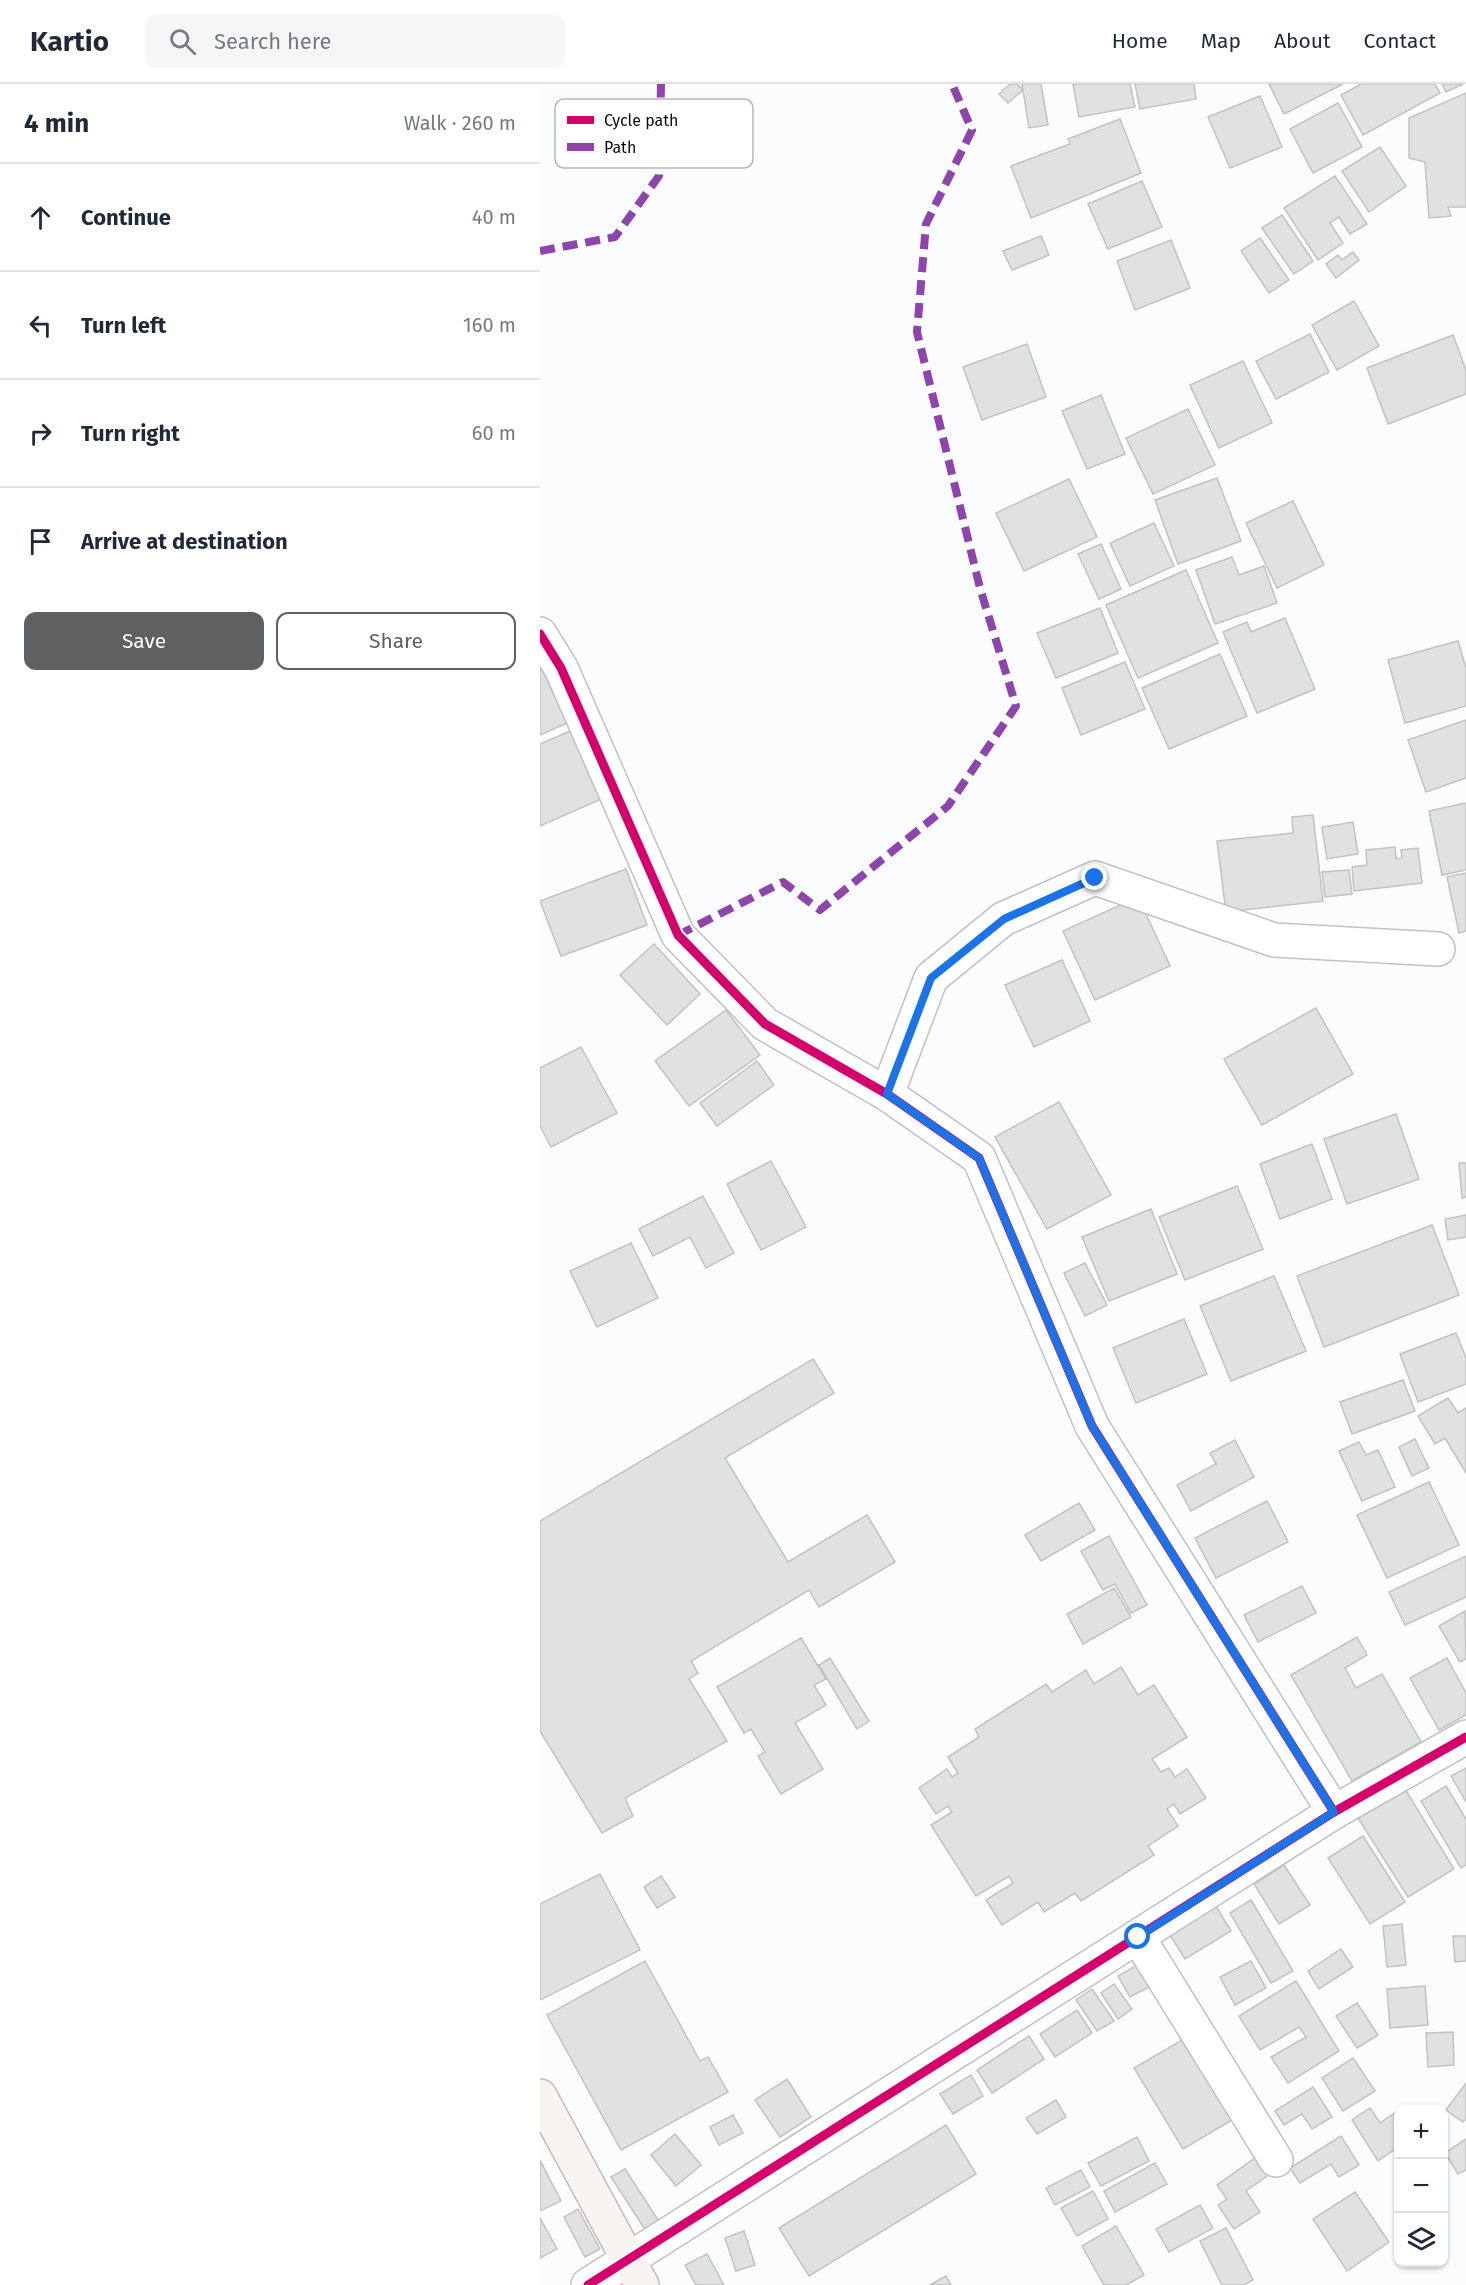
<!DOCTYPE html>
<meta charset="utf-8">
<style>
:root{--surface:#fff;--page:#f6f6f7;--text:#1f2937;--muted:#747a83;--line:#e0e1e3;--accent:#5f6061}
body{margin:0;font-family:"Fira Sans",sans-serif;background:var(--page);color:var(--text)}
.controls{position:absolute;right:18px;bottom:18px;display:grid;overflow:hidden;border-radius:12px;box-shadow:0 2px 4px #0004}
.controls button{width:54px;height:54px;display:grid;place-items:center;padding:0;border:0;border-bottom:2px solid var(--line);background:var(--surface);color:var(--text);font:30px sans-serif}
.stop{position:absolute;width:18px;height:18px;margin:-14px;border:4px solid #1a73e8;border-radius:50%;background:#fff}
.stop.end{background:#1a73e8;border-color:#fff;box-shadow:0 2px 6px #0008}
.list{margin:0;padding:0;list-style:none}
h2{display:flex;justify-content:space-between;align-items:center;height:78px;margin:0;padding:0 24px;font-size:26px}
h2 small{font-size:20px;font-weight:400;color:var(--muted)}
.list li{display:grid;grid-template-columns:39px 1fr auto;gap:18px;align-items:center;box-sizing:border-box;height:108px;padding:0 24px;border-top:2px solid var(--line)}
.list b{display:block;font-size:22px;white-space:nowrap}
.list em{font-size:20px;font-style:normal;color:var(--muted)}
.actions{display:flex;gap:12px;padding:18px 24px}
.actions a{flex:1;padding:14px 0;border:2px solid var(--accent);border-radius:12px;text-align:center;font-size:21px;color:var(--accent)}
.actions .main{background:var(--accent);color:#fff}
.icon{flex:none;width:33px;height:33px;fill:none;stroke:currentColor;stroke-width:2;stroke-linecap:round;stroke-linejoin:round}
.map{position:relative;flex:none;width:926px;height:2201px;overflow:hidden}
header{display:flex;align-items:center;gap:36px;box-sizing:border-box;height:84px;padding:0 30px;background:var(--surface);border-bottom:2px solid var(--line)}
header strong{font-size:28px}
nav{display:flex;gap:33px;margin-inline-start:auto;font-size:21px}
.search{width:420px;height:54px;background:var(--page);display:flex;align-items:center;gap:15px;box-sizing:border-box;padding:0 21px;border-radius:12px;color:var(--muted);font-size:22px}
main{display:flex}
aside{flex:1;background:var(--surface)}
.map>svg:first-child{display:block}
.building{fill:#e1e1e3;stroke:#c1c2c3;stroke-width:1.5}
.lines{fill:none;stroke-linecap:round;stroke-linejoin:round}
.minor-casing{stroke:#c0c1c2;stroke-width:36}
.major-casing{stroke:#c3bcba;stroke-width:36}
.minor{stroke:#feffff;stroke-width:33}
.major{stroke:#f8f4f2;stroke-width:33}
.quiet{stroke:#8e44ad;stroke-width:8;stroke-dasharray:15 8;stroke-linecap:butt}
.cycleway-casing{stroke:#fff;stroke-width:13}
.cycleway{stroke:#d6006c;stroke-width:9}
.route{stroke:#1a73e8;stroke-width:8}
.key{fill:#fff;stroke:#b6b6b6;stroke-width:1.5}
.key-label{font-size:16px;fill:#0c0c0d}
</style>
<header>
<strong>Kartio</strong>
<div class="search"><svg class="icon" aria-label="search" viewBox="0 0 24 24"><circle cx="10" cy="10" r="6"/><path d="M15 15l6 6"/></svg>Search here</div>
<nav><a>Home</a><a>Map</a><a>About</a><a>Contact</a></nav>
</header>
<main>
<aside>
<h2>4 min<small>Walk · 260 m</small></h2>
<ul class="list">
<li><svg class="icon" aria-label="ahead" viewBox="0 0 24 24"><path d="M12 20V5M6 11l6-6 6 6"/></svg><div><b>Continue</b></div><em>40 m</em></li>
<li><svg class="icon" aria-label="left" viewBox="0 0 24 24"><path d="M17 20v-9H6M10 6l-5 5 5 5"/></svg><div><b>Turn left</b></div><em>160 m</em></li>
<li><svg class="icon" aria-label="right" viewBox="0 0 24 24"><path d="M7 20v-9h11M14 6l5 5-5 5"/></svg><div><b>Turn right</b></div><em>60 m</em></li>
<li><svg class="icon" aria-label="arrive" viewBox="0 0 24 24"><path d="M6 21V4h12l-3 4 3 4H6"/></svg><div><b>Arrive at destination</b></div></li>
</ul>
<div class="actions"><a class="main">Save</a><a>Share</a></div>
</aside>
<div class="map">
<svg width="926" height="2201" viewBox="0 0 926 2201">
<rect width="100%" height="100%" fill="#fafcfe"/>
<!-- building -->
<g class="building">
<path d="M470,0H477L483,6L468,19L459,10Z"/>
<path d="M482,0H501L508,41L489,44Z"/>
<path d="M533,0H590L595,23L539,33Z"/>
<path d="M595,0H654L656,15L600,25Z"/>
<path d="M729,0H803L744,30Z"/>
<path d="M821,0H895L900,9L823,51L801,11Z"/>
<path d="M902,0H923L906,8Z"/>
<path d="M926,9V123H908L911,132L889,134L885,78L869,74V34Z"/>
<path d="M720,12L742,63L690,84L668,33Z"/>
<path d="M798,19L822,63L773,89L750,45Z"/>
<path d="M580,35L601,89L491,134L471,82L530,60L528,55Z"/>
<path d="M840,63L866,102L829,128L802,87Z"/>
<path d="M795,92L827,140L810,150L799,133L790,139L803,159L778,176L744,124Z"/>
<path d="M602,97L622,143L568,165L548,120Z"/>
<path d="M742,131L773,177L754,190L722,144Z"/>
<path d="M501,152L509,171L472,186L463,167Z"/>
<path d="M720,154L749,196L729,209L701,167Z"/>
<path d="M631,156L650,204L595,226L577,177Z"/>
<path d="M813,168L819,176L796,194L786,180L798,171L802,176Z"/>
<path d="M814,217L839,262L797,286L772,241Z"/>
<path d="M770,250L789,288L736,315L716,277Z"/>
<path d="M913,251L926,286V310L848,340L827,284Z"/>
<path d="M487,260L506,313L442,336L423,283Z"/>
<path d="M703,277L732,339L679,364L650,301Z"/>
<path d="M561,311L585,370L547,385L522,327Z"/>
<path d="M648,325L675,381L613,410L586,354Z"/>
<path d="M677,394L701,457L638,480L615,416Z"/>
<path d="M529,395L557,453L484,487L456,429Z"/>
<path d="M753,417L784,481L737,504L706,439Z"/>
<path d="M614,439L634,482L590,502L570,459Z"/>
<path d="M561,460L581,505L559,515L538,470Z"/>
<path d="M692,473L699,491L724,482L737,519L675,540L656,486Z"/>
<path d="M646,486L678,559L598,594L566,521Z"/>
<path d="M560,524L578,569L516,594L497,549Z"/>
<path d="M745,534L775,605L717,629L683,548L707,538L711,548Z"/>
<path d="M918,557L926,584V622L865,639L848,576Z"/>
<path d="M680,570L707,632L629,665L602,604Z"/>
<path d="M585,578L605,625L541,651L522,604Z"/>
<path d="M2,585L27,639L0,651V586Z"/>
<path d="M926,636V694L886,708L868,656Z"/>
<path d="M30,647L61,715L0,742V660Z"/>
<path d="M926,719V786L902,791L889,727Z"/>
<path d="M773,731L783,817L686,828L677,757L753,749L752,733Z"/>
<path d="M813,738L818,770L787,775L782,743Z"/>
<path d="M855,763L856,775L862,774L861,766L878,764L882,799L814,807L812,783L827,781L826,766Z"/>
<path d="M86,785L107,841L21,872L0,817Z"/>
<path d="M809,786L812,810L785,813L782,788Z"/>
<path d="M926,789V847L919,849L907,793Z"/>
<path d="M598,813L630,882L555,916L523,847Z"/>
<path d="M114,860L160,910L127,941L80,891Z"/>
<path d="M522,876L550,937L494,963L465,901Z"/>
<path d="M776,924L813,990L722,1041L684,975Z"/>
<path d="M186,926L220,971L149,1022L115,977Z"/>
<path d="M41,963L77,1029L11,1063L0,1042V984Z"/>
<path d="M217,977L234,1001L177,1042L160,1019Z"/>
<path d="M519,1018L571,1111L507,1145L455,1053Z"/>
<path d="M856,1030L879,1095L807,1120L784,1055Z"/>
<path d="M772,1060L792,1115L740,1135L720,1080Z"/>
<path d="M231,1077L266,1143L221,1166L187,1100Z"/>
<path d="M919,1079H926V1113L922,1114Z"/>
<path d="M697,1102L723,1165L645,1196L619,1133Z"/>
<path d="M163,1112L194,1169L166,1184L150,1153L113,1172L99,1145Z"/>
<path d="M611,1125L637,1190L569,1217L542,1153Z"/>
<path d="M926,1131V1153L908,1156L905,1135Z"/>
<path d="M892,1141L919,1211L784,1263L757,1192Z"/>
<path d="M91,1159L118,1214L57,1243L30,1187Z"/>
<path d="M545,1179L567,1221L545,1232L524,1189Z"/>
<path d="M734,1192L766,1267L691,1297L660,1222Z"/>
<path d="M644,1235L667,1290L596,1319L573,1264Z"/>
<path d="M916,1249L926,1274V1300L878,1318L860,1270Z"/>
<path d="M273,1275L294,1309L185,1374L248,1478L327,1431L355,1478L279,1523L269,1506L151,1577L158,1589L149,1595L187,1657L85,1714L93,1732L62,1749L0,1647V1437Z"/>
<path d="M863,1296L875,1327L812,1350L800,1318Z"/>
<path d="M908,1314L918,1329L926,1324V1389L905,1354L895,1360L878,1332Z"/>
<path d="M875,1355L889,1384L872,1392L859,1363Z"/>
<path d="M695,1356L714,1393L651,1427L637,1401L676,1380L670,1369Z"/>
<path d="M819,1358L826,1371L838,1366L855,1403L822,1417L799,1367Z"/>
<path d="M889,1398L919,1461L847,1494L817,1431Z"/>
<path d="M727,1417L748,1458L676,1494L655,1454Z"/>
<path d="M539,1419L555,1446L501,1477L485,1451Z"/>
<path d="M569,1452L607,1521L591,1529L575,1500L563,1506L541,1467Z"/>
<path d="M926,1472V1513L865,1541L849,1508Z"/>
<path d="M762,1502L776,1529L718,1558L704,1531Z"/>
<path d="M574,1504L591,1533L543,1560L527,1530Z"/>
<path d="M925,1527L926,1575L920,1578L899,1542Z"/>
<path d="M817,1553L827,1571L805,1584L816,1604L842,1590L881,1658L812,1697L751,1591Z"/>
<path d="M261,1554L286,1595L274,1601L286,1621L255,1639L283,1685L241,1710L218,1672L225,1668L211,1645L204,1649L177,1603Z"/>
<path d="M290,1574L329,1637L317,1645L279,1581Z"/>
<path d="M907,1574L926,1609V1631L899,1646L870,1594Z"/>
<path d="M581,1583L598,1611L614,1601L647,1653L612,1675L621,1688L629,1684L635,1693L647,1685L666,1714L640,1730L634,1720L627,1725L638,1742L608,1762L614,1771L541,1817L535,1809L504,1828L498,1818L462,1841L446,1816L473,1799L469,1792L436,1812L391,1741L412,1728L408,1722L396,1730L379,1704L407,1685L412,1693L418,1689L408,1673L439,1653L435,1645L506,1600L512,1608L546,1586L554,1600Z"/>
<path d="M926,1684V1718L911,1692Z"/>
<path d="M906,1702L926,1735V1781L921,1784L881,1717Z"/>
<path d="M865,1705L914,1785L868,1813L818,1734Z"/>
<path d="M823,1752L865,1818L830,1840L788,1774Z"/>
<path d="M744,1781L770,1821L739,1840L714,1800Z"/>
<path d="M60,1790L100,1866L0,1916V1820Z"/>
<path d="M121,1792L135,1813L117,1824L104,1803Z"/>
<path d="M711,1816L753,1887L731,1899L690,1829Z"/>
<path d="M674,1819L691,1847L645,1875L628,1848Z"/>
<path d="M862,1840L866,1881L847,1883L843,1842Z"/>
<path d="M913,1852H926V1877L915,1878Z"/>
<path d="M801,1865L813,1883L779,1905L768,1887Z"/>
<path d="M105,1877L160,1977L168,1973L188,2008L81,2066L7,1931Z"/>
<path d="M711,1877L726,1904L695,1921L680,1893Z"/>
<path d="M597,1881L609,1903L590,1913L578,1892Z"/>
<path d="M756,1897L799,1967L748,1999L731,1973L766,1953L759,1943L720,1966L699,1932Z"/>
<path d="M574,1900L592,1925L578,1935L561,1909Z"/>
<path d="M885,1902L888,1941L850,1944L847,1905Z"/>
<path d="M552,1905L574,1937L557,1947L536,1916Z"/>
<path d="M817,1919L838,1951L817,1964L796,1932Z"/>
<path d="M537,1926L552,1949L515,1973L500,1950Z"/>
<path d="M913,1948L914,1981L888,1983L886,1949Z"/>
<path d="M489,1952L504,1975L452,2009L437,1986Z"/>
<path d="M644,1955L692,2036L643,2065L594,1984Z"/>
<path d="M813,1974L835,2007L803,2027L782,1994Z"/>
<path d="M431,1991L443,2012L413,2030L400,2010Z"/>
<path d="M247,1995L271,2033L240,2053L215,2016Z"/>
<path d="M926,1999V2035L923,2038L906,2026Z"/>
<path d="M773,2003L792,2033L772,2045L762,2030L744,2041L735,2027Z"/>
<path d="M516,2016L526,2033L497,2050L486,2034Z"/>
<path d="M830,2024L840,2039L858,2027V2063L838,2077L812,2036Z"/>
<path d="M193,2031L203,2049L179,2061L170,2043Z"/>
<path d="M406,2041L436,2090L269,2192L239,2144Z"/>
<path d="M135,2050L161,2081L136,2102L111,2071Z"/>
<path d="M801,2052L819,2081L799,2093L791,2080L760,2099L750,2084Z"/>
<path d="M597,2053L609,2077L561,2102L548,2079Z"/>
<path d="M926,2055V2086L918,2090L905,2069Z"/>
<path d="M715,2074L727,2092L706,2107L720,2128L694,2145L678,2121L687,2115L677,2101Z"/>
<path d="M0,2076L21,2117L0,2127Z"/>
<path d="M615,2079L627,2100L575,2128L564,2107Z"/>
<path d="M85,2085L120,2139L106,2147L71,2093Z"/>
<path d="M541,2086L550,2103L515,2121L506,2104Z"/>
<path d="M553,2107L568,2135L537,2152L521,2124Z"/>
<path d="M815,2108L849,2158L807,2187L773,2135Z"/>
<path d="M660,2121L673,2144L629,2168L616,2145Z"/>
<path d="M38,2125L60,2165L45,2173L24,2133Z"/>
<path d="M0,2134L17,2165L0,2174Z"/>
<path d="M576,2142L604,2191L586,2201H564L542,2162Z"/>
<path d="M686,2144L713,2196L704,2201H682L660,2157Z"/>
<path d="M204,2147L215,2181L196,2187L185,2154Z"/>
<path d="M167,2170L184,2201H156L145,2181Z"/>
<path d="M406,2192L411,2201H390Z"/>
</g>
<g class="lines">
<defs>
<g id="minor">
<path d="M0,550L21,584L138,851L225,940L347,1010L439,1074L552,1342L794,1728"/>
<path d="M347,1010L391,894L463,835L555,794L734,856L898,865"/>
<path d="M598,1853L736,2076"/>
<path d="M48,2201L794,1728L926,1653"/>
</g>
<path id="major" d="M0,2012L102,2201"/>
</defs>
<!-- minor casing -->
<use href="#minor" class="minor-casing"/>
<!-- major casing -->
<use href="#major" class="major-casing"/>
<!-- minor -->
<use href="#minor" class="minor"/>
<!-- major -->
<use href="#major" class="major"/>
<!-- quiet -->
<g class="quiet">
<path d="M0,167L75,153L119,92L121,0"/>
<path d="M138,851L243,798L280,826L408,722L476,622L440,504L377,248L386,140L432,46L412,0"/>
</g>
<defs>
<g id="cycleway">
<path d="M0,550L21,584L138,851L225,940L347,1010L439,1074L552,1342L794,1728"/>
<path d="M48,2201L794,1728L926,1653"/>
</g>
</defs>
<!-- cycleway casing -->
<use href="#cycleway" class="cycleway-casing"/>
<!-- cycleway -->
<use href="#cycleway" class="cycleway"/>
</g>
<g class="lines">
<!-- route -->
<path class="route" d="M555,794L464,835L391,894L347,1010L439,1074L552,1342L794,1728L598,1853"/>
</g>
<!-- legend -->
<rect x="15" y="15" width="198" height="69" rx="9" class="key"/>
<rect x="27" y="32" width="27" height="8" fill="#d6006c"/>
<rect x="27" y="59" width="27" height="8" fill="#8e44ad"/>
<g class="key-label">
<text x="64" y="42">Cycle path</text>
<text x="64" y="69">Path</text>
</g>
</svg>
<div class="controls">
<button>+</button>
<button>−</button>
<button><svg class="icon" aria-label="layers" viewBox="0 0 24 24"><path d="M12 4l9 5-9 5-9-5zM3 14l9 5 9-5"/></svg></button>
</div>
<div class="stop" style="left:598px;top:1853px"></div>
<div class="stop end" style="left:555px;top:794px"></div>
</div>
</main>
